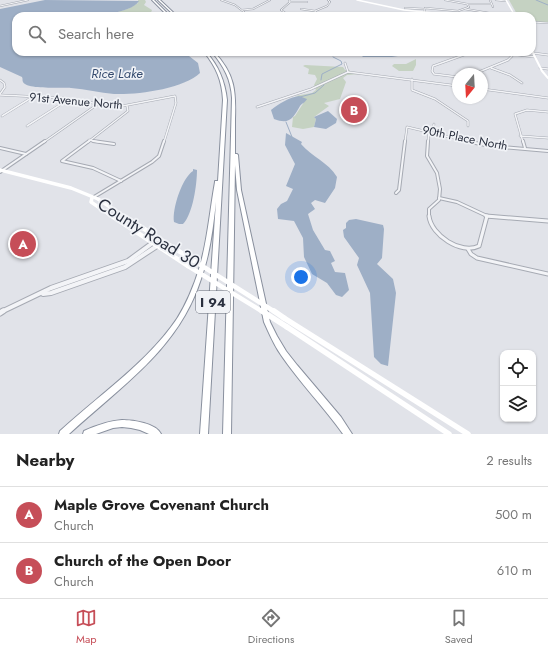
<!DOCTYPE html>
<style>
:root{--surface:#fff;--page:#f2f2f2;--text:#222;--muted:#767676;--line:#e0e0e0;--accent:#c64e58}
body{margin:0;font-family:Jost,sans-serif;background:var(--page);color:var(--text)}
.controls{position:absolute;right:12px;bottom:12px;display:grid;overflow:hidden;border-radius:8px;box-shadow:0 1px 3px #0004}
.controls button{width:36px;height:36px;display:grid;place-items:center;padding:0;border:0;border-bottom:1px solid var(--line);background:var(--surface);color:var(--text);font:20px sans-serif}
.compass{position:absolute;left:452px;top:68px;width:36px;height:36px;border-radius:50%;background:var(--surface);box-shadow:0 1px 3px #0004;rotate:198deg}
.you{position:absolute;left:301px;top:277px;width:14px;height:14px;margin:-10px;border:3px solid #fff;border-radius:50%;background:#1a73e8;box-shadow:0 0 0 6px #1a73e833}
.badge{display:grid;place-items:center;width:26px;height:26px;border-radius:50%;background:var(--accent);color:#fff;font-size:13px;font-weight:700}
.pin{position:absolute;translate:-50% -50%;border:2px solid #fff;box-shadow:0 1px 4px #0006}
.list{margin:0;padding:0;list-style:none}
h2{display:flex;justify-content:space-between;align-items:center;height:52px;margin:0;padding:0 16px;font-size:17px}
h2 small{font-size:13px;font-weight:400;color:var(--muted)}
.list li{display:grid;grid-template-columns:26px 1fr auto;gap:12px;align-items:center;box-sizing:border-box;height:56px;padding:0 16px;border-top:1px solid var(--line)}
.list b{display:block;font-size:15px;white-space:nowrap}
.list p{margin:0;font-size:13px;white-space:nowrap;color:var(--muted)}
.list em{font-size:13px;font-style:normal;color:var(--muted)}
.icon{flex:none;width:22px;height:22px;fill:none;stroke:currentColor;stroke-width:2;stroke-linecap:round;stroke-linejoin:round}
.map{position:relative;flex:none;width:548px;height:434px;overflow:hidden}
.search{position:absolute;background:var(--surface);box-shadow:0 1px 3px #0004;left:12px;right:12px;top:12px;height:44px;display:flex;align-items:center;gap:10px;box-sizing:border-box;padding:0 14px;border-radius:12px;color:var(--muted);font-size:15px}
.sheet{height:164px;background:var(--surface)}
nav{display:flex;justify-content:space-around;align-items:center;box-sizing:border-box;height:56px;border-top:1px solid var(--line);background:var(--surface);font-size:11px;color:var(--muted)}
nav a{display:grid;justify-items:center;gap:2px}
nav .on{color:var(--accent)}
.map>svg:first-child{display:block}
.green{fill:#c5d2c2}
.water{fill:#9eafc6}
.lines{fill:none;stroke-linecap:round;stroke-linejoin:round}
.stream{stroke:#9eafc6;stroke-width:1}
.minor-far3-casing{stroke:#a6aab3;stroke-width:2}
.minor-far2-casing{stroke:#a6aab3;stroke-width:2.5}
.minor-far1-casing{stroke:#a6aab3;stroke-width:4}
.minor-casing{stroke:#a6aab3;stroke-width:5}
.tertiary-far1-casing{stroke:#a6aab3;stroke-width:6}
.tertiary-casing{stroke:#a6aab3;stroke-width:7}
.motorway-casing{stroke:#89909e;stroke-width:2}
.minor-far3{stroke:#f3f4f7;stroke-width:1}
.minor-far2{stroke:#f3f4f7;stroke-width:1.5}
.minor-far1{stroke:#f3f4f7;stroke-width:2}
.minor{stroke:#f3f4f7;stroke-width:3}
.tertiary-far1{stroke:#f3f4f7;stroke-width:4}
.tertiary{stroke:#f3f4f7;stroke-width:5}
.secondary-far4{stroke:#fff;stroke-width:1.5}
.secondary-far3{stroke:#fff;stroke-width:2}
.secondary-far2{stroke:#fff;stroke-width:3.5}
.secondary-far1{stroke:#fff;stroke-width:4.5}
.secondary{stroke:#fff;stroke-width:5.5}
.motorway{fill:#fff;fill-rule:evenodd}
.secondary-bridge-far1{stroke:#fff;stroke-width:4.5}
.secondary-bridge{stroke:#fff;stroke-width:5.5}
.labels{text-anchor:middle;stroke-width:3.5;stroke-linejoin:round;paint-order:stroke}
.far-street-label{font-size:12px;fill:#2a303f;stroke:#f0f2f6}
.far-water-label{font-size:13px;font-style:italic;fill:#374d70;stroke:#f0f2f6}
.shield{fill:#f0f2f6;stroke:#656a76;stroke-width:1}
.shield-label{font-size:13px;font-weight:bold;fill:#2a303f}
.near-street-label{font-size:17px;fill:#2a303f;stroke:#f0f2f6}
</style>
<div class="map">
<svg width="548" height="434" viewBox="0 0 548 434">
<rect width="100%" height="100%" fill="#e1e3e9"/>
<!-- green -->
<g class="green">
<path d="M138,0H145L146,2L144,5L152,10L150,15L152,16H86C106,13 120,15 138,3Z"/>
<path d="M509,0H548V23L532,21V16H518Z"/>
<path d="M416,59V65L413,71H399L392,66L394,64H406Z"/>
<path d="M305,65L343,67L345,70H350L349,72L360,74L347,75L343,78L346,82L340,99L324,103L329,106L314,117L316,119L314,127L303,129L292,127L293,117L295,116L306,99L295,96L312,93L316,90L314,85L317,79L315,75L308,74L309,69L303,66Z"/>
</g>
<!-- water -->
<g class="water">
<path d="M45,0L139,1C125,22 40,16 16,16V52H195L191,53L194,54L189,56L198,63L200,73C183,89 137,95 114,94C100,93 86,89 71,88C63,87 27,90 23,82C22,80 23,79 22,77L0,67V9Z"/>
<path d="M356,52L369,55L387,56L362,52H412L410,54L392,56L398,57H362L363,56Z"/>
<path d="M299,96L307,99C305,103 302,103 300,106C293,118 290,125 274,119L271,110C278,104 290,97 299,96Z"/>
<path d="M328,111L337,119L336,123L326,129L314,127L316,119L314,117Z"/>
<path d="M286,133L302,142L301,144C312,157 328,162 337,177L335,188L325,203L315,200L311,203L315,209L308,214L313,230L325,250L330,251L335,261L331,263L335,272L345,273L349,290L342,297L336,295L327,283L312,274L304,257L303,238L294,221L278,219L277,209L281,204L287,201L293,189L286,186L295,164L285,145Z"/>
<path d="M193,169L197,170C197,184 193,214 183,224H179L174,222C172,209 182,178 193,171Z"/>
<path d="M356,219L383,225L384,229L382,258L377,264L393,279L396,293L388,366L381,364L374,357L370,293L357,265L359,258L344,237L343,230L346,228V223L349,220Z"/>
</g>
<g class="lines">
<!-- stream -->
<g class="stream">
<path d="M536,0L548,5"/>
<path d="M329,52L331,54"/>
<path d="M321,80L322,74L342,64L341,61L333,57"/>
<path d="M300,97L315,93L324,85"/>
<path d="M286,122L292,137"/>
</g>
<defs>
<g id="minor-far3">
<path d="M221,0L235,5L244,12"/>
<path d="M289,0L290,2L281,10L290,16"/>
<path d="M445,0L467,4H492"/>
<path d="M490,0L493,7"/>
<path d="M496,0L506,1"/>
<path d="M290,2H307"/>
<path d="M0,6L28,0"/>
<path d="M405,8L424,9"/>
<path d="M301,9L315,11"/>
<path d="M465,9L495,14"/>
<path d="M242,10L253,9L270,0"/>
<path d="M317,16L315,11L327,6L330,2L328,0"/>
<path d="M424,16L425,8L458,11L469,7L467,4"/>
<path d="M532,22L548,23"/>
</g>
<g id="minor-far2">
<path d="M533,53L548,55"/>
<path d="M512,54L535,57"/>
<path d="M345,63L348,72"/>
<path d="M491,68L510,75L522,83"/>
<path d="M540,68L548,69"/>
<path d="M474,74L508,60L512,56L511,52"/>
<path d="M458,77L434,74L432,71L433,66L472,52"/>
<path d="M412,79V90L435,99L468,121V126"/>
<path d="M0,80L4,83L5,87L0,94"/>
<path d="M482,89L548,98"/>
<path d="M0,95L63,98L117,107L175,96L176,103L164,142"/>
<path d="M257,107L311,89L348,72L458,86"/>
<path d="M2,116L31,98"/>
<path d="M27,126L69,99"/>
<path d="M433,131L434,124"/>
<path d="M520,136L548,138"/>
<path d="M89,140L99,142"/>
<path d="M44,142L98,104"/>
<path d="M88,142L128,111L127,106"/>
<path d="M405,142L407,127L471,142"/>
<path d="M428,142L429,131"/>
<path d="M523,142L515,114L527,110L548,112"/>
</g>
<g id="minor-far1">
<path d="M89,141L62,161L93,168L121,181"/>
<path d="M93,141L114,144"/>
<path d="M428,141L427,156L437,173L440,189L439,200L429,209V217"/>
<path d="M466,141L490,146L548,151"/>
<path d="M523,141L525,148"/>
<path d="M0,148L26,154"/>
<path d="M0,172L45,141"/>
<path d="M396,193L399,190L405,141"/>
<path d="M94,197L152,162L159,156L164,141"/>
<path d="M439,198L457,202L487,216L495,217"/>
</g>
<g id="minor">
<path d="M429,216C431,235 461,255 479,246L487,216"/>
<path d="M486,216L548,221"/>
<path d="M468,249L471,254L477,258L548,274"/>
</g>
<g id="tertiary-far1">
<path d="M43,294L51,293L125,267L163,242"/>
<path d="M1,312L51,288L128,261L158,239"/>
</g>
<path id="tertiary" d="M0,313L3,311"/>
<g id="motorway">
<path d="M152,0H154L170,16H168Z"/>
<path d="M158,0H160L177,16H175Z"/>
<path d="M204,52H206C219,66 225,82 227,100L208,434H200L216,202C213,228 210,254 201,279C179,349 120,387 69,434H59L60,431C97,397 141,367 171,327C182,313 189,297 195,281C207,249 209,215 215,182V181H218L223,100C222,80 216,67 204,52Z"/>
<path d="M212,52H214C235,74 236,91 235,119C235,131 235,142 235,154H237L238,155L241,190L270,322L277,336L286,351L297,365L341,417L352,434H343C324,407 300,383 281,355C274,345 269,333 264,322L237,190L235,165L231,434H223L232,98C231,79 224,67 212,52Z"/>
<path d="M122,420C133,420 156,423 161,434H149L140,430L131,428L122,427L113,428L96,434H83L84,431C97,425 109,421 122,420Z"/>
</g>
</defs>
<!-- minor-far3 casing -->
<use href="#minor-far3" class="minor-far3-casing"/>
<!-- minor-far2 casing -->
<use href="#minor-far2" class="minor-far2-casing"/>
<!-- minor-far1 casing -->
<use href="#minor-far1" class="minor-far1-casing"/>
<!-- minor casing -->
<use href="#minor" class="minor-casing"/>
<!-- tertiary-far1 casing -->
<use href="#tertiary-far1" class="tertiary-far1-casing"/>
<!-- tertiary casing -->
<use href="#tertiary" class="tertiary-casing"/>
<!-- motorway casing -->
<use href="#motorway" class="motorway-casing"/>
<!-- minor-far3 -->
<use href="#minor-far3" class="minor-far3"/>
<!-- minor-far2 -->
<use href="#minor-far2" class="minor-far2"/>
<!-- minor-far1 -->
<use href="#minor-far1" class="minor-far1"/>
<!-- minor -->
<use href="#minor" class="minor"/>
<!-- tertiary-far1 -->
<use href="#tertiary-far1" class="tertiary-far1"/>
<!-- tertiary -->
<use href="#tertiary" class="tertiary"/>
<!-- secondary-far4 -->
<g class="secondary-far4">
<path d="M357,0L404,10L465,16"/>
<path d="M506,0L515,16"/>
</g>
<!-- secondary-far3 -->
<path class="secondary-far3" d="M532,51L542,71L548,78"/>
<!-- secondary-far2 -->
<g class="secondary-far2">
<path d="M0,170L71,188L98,199L125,217"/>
<path d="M92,198L91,202L113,217"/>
</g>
<!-- secondary-far1 -->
<g class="secondary-far1">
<path d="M112,216L188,266"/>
<path d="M124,216L188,257"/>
</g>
<!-- secondary -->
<g class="secondary">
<path d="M284,318L468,434"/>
<path d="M287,327L449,434"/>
</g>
<!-- motorway -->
<use href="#motorway" class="motorway"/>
<!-- secondary-bridge-far1 -->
<g class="secondary-bridge-far1">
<path d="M188,257L275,312"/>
<path d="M188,266L263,312"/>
</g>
<!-- secondary-bridge -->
<g class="secondary-bridge">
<path d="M262,311L287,327"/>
<path d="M274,311L284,318"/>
</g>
</g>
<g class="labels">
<!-- far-street labels -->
<g class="far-street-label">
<text transform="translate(76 101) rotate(5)" y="4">91st Avenue North</text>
<text transform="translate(465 138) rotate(11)" y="4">90th Place North</text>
</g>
<!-- far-water labels -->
<g class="far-water-label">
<text x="117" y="78">Rice Lake</text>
</g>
<!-- shield labels -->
<rect class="shield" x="196" y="291" width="34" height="22" rx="3"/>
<g class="shield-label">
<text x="213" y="307">I 94</text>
</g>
<!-- near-street labels -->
<g class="near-street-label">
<text transform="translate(149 233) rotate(32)" y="6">County Road 30</text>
</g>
</g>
</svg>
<div class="controls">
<button><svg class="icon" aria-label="locate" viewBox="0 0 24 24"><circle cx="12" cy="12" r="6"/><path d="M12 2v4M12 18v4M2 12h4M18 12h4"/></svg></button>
<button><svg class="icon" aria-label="layers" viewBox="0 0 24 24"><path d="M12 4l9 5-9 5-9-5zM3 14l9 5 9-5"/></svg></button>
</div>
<svg class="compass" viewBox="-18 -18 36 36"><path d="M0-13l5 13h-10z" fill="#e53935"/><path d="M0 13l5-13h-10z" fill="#767676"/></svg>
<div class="you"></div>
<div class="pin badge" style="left:23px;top:244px">A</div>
<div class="pin badge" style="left:354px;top:110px">B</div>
<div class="search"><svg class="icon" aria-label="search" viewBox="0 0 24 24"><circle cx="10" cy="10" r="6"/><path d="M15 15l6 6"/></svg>Search here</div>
</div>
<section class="sheet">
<h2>Nearby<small>2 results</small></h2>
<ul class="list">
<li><span class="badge">A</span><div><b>Maple Grove Covenant Church</b><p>Church</p></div><em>500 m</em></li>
<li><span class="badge">B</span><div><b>Church of the Open Door</b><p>Church</p></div><em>610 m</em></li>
</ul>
</section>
<nav>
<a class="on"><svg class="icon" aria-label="map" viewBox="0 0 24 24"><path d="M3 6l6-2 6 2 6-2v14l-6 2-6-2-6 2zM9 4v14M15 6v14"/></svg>Map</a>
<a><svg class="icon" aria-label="directions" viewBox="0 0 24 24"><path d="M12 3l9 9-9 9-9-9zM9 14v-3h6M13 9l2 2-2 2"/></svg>Directions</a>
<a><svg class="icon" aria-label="saved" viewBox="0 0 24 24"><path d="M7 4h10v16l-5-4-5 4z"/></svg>Saved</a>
</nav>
